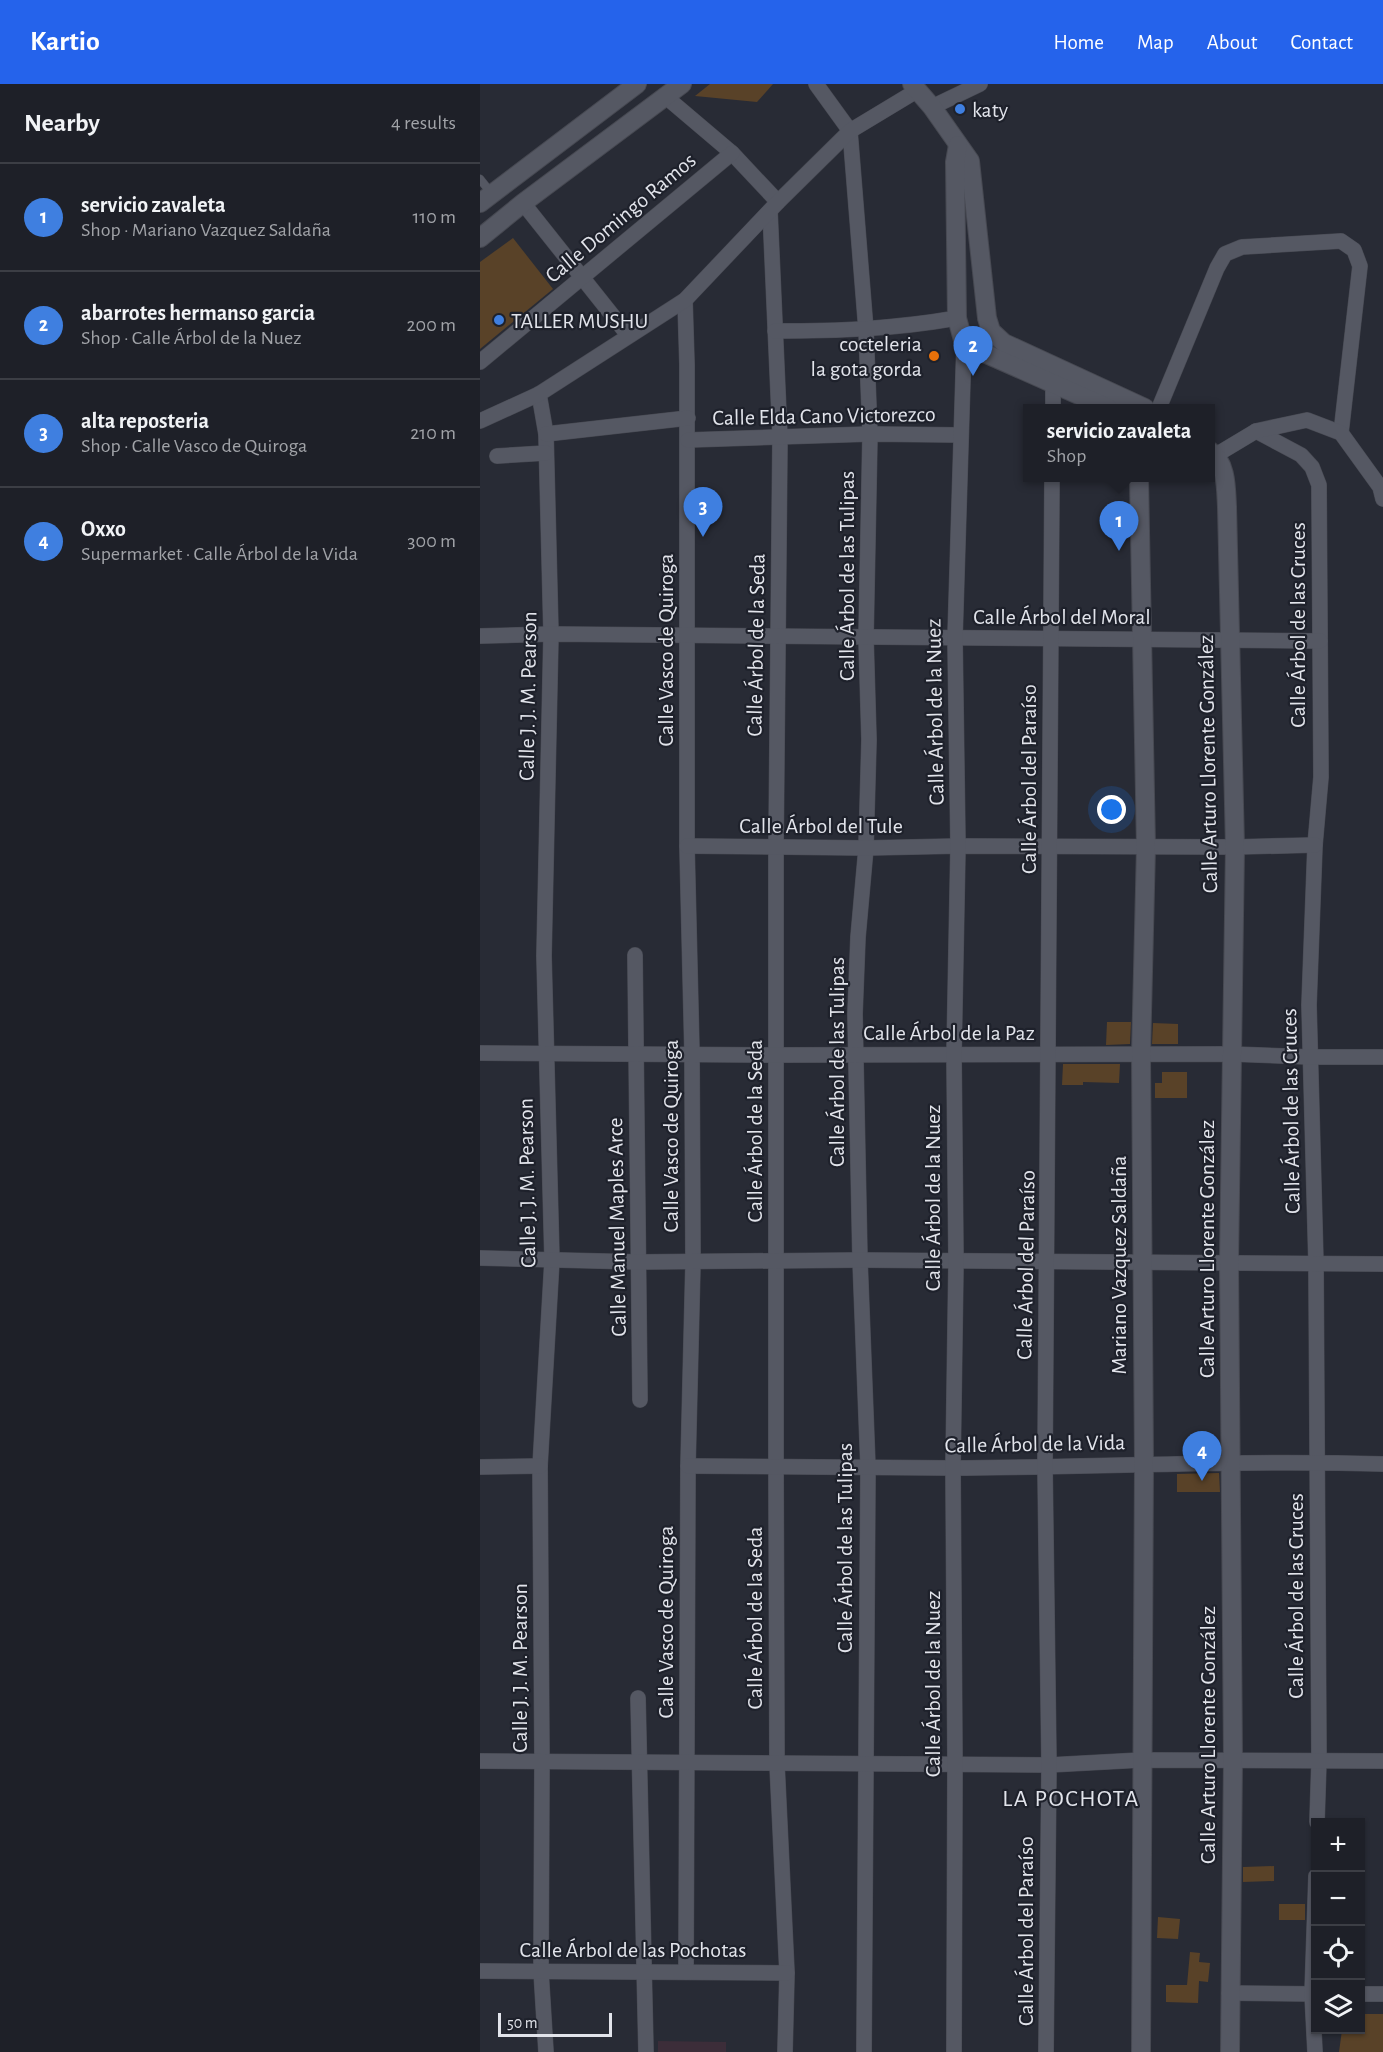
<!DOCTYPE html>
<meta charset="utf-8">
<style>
:root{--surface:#1e2028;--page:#2b2d34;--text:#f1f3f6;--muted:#a1a3a8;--line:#3c3e45;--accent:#2563eb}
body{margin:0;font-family:"Alegreya Sans",sans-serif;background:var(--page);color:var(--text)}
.controls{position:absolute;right:18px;bottom:18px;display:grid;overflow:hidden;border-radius:0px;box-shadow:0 2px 4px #0004}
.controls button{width:54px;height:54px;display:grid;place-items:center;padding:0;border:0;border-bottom:2px solid var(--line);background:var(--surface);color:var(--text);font:30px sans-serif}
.scale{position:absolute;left:18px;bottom:15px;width:114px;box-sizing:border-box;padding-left:6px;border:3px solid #e2e4eb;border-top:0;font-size:16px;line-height:21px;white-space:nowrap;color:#e2e4eb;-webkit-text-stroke:4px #1e212b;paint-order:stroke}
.you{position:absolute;left:632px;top:726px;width:21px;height:21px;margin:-15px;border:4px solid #fff;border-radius:50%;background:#1a73e8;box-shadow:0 0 0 9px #1a73e833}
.badge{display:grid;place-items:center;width:39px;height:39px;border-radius:50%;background:var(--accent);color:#fff;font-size:20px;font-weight:700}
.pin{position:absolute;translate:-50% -50px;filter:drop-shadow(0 2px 3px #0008)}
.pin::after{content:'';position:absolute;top:32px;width:21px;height:18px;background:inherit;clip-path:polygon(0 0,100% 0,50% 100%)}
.popup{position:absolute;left:543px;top:320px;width:192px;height:78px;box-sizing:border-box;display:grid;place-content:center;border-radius:0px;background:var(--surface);filter:drop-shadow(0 2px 4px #0005);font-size:20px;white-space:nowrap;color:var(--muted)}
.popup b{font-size:22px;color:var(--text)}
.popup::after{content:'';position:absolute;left:50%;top:100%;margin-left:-12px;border:12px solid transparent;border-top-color:var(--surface)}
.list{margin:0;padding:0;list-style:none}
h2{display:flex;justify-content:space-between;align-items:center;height:78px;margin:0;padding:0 24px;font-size:26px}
h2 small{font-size:20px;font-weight:400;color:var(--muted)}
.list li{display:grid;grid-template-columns:39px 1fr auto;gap:18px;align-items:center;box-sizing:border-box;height:108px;padding:0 24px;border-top:2px solid var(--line)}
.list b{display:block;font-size:22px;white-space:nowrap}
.list p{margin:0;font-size:20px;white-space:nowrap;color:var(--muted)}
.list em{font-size:20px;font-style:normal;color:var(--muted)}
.icon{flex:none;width:33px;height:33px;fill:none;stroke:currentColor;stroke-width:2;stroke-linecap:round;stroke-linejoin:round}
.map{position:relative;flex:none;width:903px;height:1968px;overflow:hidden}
header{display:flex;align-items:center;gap:36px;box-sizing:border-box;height:84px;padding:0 30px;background:var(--accent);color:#fff}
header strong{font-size:28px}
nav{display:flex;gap:33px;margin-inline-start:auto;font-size:21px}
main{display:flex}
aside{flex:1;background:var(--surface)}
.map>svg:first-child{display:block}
.education{fill:#3c2d39}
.building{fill:#594228}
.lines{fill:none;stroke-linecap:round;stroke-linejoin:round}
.lane-casing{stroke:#474952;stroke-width:9}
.street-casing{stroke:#474952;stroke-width:16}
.secondary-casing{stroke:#474952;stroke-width:20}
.lane{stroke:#555863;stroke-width:8}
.street{stroke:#555863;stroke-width:15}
.secondary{stroke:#555863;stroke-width:18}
.shop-dot{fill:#3f7fe0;stroke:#1e212b;stroke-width:2}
.food-dot{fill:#e8710a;stroke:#1e212b;stroke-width:2}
.labels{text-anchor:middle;stroke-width:4.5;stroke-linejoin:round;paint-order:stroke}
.poi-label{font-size:22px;fill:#e2e4eb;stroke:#1e212b;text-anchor:start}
.street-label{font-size:22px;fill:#e2e4eb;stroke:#1e212b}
.neighbourhood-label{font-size:24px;letter-spacing:1.5px;fill:#e2e4eb;stroke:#1e212b}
</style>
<header>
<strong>Kartio</strong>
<nav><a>Home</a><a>Map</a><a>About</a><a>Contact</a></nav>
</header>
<main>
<aside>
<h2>Nearby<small>4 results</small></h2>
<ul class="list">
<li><span class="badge" style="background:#3f7fe0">1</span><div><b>servicio zavaleta</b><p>Shop · Mariano Vazquez Saldaña</p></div><em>110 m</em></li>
<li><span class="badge" style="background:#3f7fe0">2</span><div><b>abarrotes hermanso garcia</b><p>Shop · Calle Árbol de la Nuez</p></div><em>200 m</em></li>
<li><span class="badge" style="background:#3f7fe0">3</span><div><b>alta reposteria</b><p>Shop · Calle Vasco de Quiroga</p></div><em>210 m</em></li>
<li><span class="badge" style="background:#3f7fe0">4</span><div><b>Oxxo</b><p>Supermarket · Calle Árbol de la Vida</p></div><em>300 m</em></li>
</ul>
</aside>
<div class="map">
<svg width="903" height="1968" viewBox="0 0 903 1968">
<rect width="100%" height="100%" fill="#282b35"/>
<!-- education -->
<path class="education" d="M178,1957L246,1958V1968H178Z"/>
<!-- building -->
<g class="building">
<path d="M230,0H293L277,18L215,12Z"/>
<path d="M33,154L73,205L0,265V178Z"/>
<path d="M627,938H651L650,960L626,961Z"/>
<path d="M673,939L698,940V960H672Z"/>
<path d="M583,980H640L639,999L603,998V1001H582Z"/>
<path d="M682,988H707V1014H675V999H682Z"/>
<path d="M739,1389L740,1408H697V1390Z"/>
<path d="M794,1782V1797L763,1798V1783Z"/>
<rect x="799" y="1820" width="26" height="16"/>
<path d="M678,1833L700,1835L698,1855L677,1854Z"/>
<path d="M710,1868L720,1869L719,1878L730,1879L728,1898L719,1897L718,1919L686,1918V1901H707Z"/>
<path d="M880,1930H903V1968H859L862,1946H880Z"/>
</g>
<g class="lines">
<defs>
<path id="lane" d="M0,95L12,110"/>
<g id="street">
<path d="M336,0L370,47L386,246L390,350L386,554L389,656L386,764L378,853L375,930L380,1176L388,1383L384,1968"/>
<path d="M186,13L252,69L298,118"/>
<path d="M452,23L500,0"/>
<path d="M43,119L148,251"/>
<path d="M290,127L300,353L296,764V1382L297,1680L307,1889L305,1968"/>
<path d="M205,216L207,281V762L212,970L213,1178L208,1382L206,1888"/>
<path d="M295,247C359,247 414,245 477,234"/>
<path d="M0,278L252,69"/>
<path d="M59,310L66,350L71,550L64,872L72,1176L60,1382L62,1677L61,1887L66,1968"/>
<path d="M573,324V300"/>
<path d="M679,324L737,184L745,170L762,163L861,157L874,166L880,182L861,349"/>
<path d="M0,337L59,310L205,216L298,118L370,47L438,6"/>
<path d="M776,347L821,371L832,383L839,401L841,693L835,761L829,921L836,1180L839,1676L837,1738"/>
<path d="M66,350L208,334"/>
<path d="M208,356L390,350L480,351"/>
<path d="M736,371L776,347L827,336L861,349L900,403L903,415"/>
<path d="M17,372L66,369"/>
<path d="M0,552L71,550L840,557"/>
<path d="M207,762L386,764L478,762L755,763L835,761"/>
<path d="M155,871L160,1316"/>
<path d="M0,969L296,971L751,970L830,973H903"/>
<path d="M0,1174L159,1178L380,1176L903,1180"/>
<path d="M208,1382C296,1382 384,1384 472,1384C616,1383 759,1376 903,1380"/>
<path d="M0,1383L60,1382"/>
<path d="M158,1614L166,1968"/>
<path d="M0,1677L569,1681L661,1676L903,1677"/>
<path d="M0,1887L307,1889"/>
<path d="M749,1909L836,1910"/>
<path d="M880,1910H903"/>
<path d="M474,1968L475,1680L473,1384L476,1178L474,971L478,762L475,554L484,260"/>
<path d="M566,1968L569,1681L565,1382L572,394"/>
<path d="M835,1968L832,1910L836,1792"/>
</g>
<g id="secondary">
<path d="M432,0L452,23L490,77L507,234L511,247L524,259L665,324"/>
<path d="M478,61L475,78L477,234L484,260L628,324"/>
<path d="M0,119L157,0"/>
<path d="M0,154L43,119L202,0"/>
<path d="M730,367C747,379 746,405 747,423L755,763L749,1178L753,1676L750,1968"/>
<path d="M659,394L666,763L661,970L664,1379L661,1968"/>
</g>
</defs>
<!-- lane casing -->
<use href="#lane" class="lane-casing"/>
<!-- street casing -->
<use href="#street" class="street-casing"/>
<!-- secondary casing -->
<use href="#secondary" class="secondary-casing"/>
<!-- lane -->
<use href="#lane" class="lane"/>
<!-- street -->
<use href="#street" class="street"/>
<!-- secondary -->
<use href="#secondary" class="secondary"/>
</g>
<!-- markers -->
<g class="shop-dot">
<circle cx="480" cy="25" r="6"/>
<circle cx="19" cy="236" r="6"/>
</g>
<circle class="food-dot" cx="454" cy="272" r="6"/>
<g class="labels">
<!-- poi labels -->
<g class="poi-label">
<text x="492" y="33">katy</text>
<text x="31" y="244">TALLER MUSHU</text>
<text x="442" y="267" text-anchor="end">cocteleria<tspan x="442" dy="25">la gota gorda</tspan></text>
</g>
<!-- street labels -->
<g class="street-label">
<text transform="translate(140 133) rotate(-40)" y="8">Calle Domingo Ramos</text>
<text transform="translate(344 331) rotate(-1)" y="8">Calle Elda Cano Victorezco</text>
<text transform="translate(366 492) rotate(-90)" y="8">Calle Árbol de las Tulipas</text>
<text x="582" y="540">Calle Árbol del Moral</text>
<text transform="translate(817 541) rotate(-90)" y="8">Calle Árbol de las Cruces</text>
<text transform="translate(275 561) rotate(-89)" y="8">Calle Árbol de la Seda</text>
<text transform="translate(185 566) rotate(-90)" y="8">Calle Vasco de Quiroga</text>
<text transform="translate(47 612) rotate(-89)" y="8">Calle J. J. M. Pearson</text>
<text transform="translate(454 628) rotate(-91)" y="8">Calle Árbol de la Nuez</text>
<text transform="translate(727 680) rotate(-91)" y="8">Calle Arturo Llorente González</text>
<text transform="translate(548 695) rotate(-90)" y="8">Calle Árbol del Paraíso</text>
<text x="341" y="749">Calle Árbol del Tule</text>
<text x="469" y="956">Calle Árbol de la Paz</text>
<text transform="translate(356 978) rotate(-90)" y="8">Calle Árbol de las Tulipas</text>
<text transform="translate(810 1027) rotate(-91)" y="8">Calle Árbol de las Cruces</text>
<text transform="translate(274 1047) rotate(-90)" y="8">Calle Árbol de la Seda</text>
<text transform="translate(190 1052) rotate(-90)" y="8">Calle Vasco de Quiroga</text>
<text transform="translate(46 1099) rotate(-91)" y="8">Calle J. J. M. Pearson</text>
<text transform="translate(452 1114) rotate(-90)" y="8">Calle Árbol de la Nuez</text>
<text transform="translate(136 1143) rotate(-91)" y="8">Calle Manuel Maples Arce</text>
<text transform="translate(726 1165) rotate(-90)" y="8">Calle Arturo Llorente González</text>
<text transform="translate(545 1181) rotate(-89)" y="8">Calle Árbol del Paraíso</text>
<text transform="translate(638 1181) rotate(-90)" y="8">Mariano Vazquez Saldaña</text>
<text transform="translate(555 1359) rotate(-1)" y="8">Calle Árbol de la Vida</text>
<text transform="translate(364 1464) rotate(-90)" y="8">Calle Árbol de las Tulipas</text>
<text transform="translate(815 1512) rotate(-90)" y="8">Calle Árbol de las Cruces</text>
<text transform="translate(274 1534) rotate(-90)" y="8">Calle Árbol de la Seda</text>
<text transform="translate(185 1538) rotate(-90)" y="8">Calle Vasco de Quiroga</text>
<text transform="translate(39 1584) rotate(-90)" y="8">Calle J. J. M. Pearson</text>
<text transform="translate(452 1600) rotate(-90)" y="8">Calle Árbol de la Nuez</text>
<text transform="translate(727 1651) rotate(-90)" y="8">Calle Arturo Llorente González</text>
<text transform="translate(545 1847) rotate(-90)" y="8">Calle Árbol del Paraíso</text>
<text x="153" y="1873">Calle Árbol de las Pochotas</text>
</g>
<!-- neighbourhood labels -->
<g class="neighbourhood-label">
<text x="591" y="1722">LA POCHOTA</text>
</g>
</g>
</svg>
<div class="controls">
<button>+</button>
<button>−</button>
<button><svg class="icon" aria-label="locate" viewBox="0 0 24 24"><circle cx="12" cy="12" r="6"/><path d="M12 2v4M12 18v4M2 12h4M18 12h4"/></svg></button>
<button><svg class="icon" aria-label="layers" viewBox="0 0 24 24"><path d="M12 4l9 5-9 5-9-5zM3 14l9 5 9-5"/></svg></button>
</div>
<div class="scale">50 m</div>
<div class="you"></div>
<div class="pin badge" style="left:639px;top:467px;background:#3f7fe0">1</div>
<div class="popup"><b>servicio zavaleta</b>Shop</div>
<div class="pin badge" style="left:493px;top:292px;background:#3f7fe0">2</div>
<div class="pin badge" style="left:223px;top:453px;background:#3f7fe0">3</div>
<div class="pin badge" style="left:722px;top:1397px;background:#3f7fe0">4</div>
</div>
</main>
